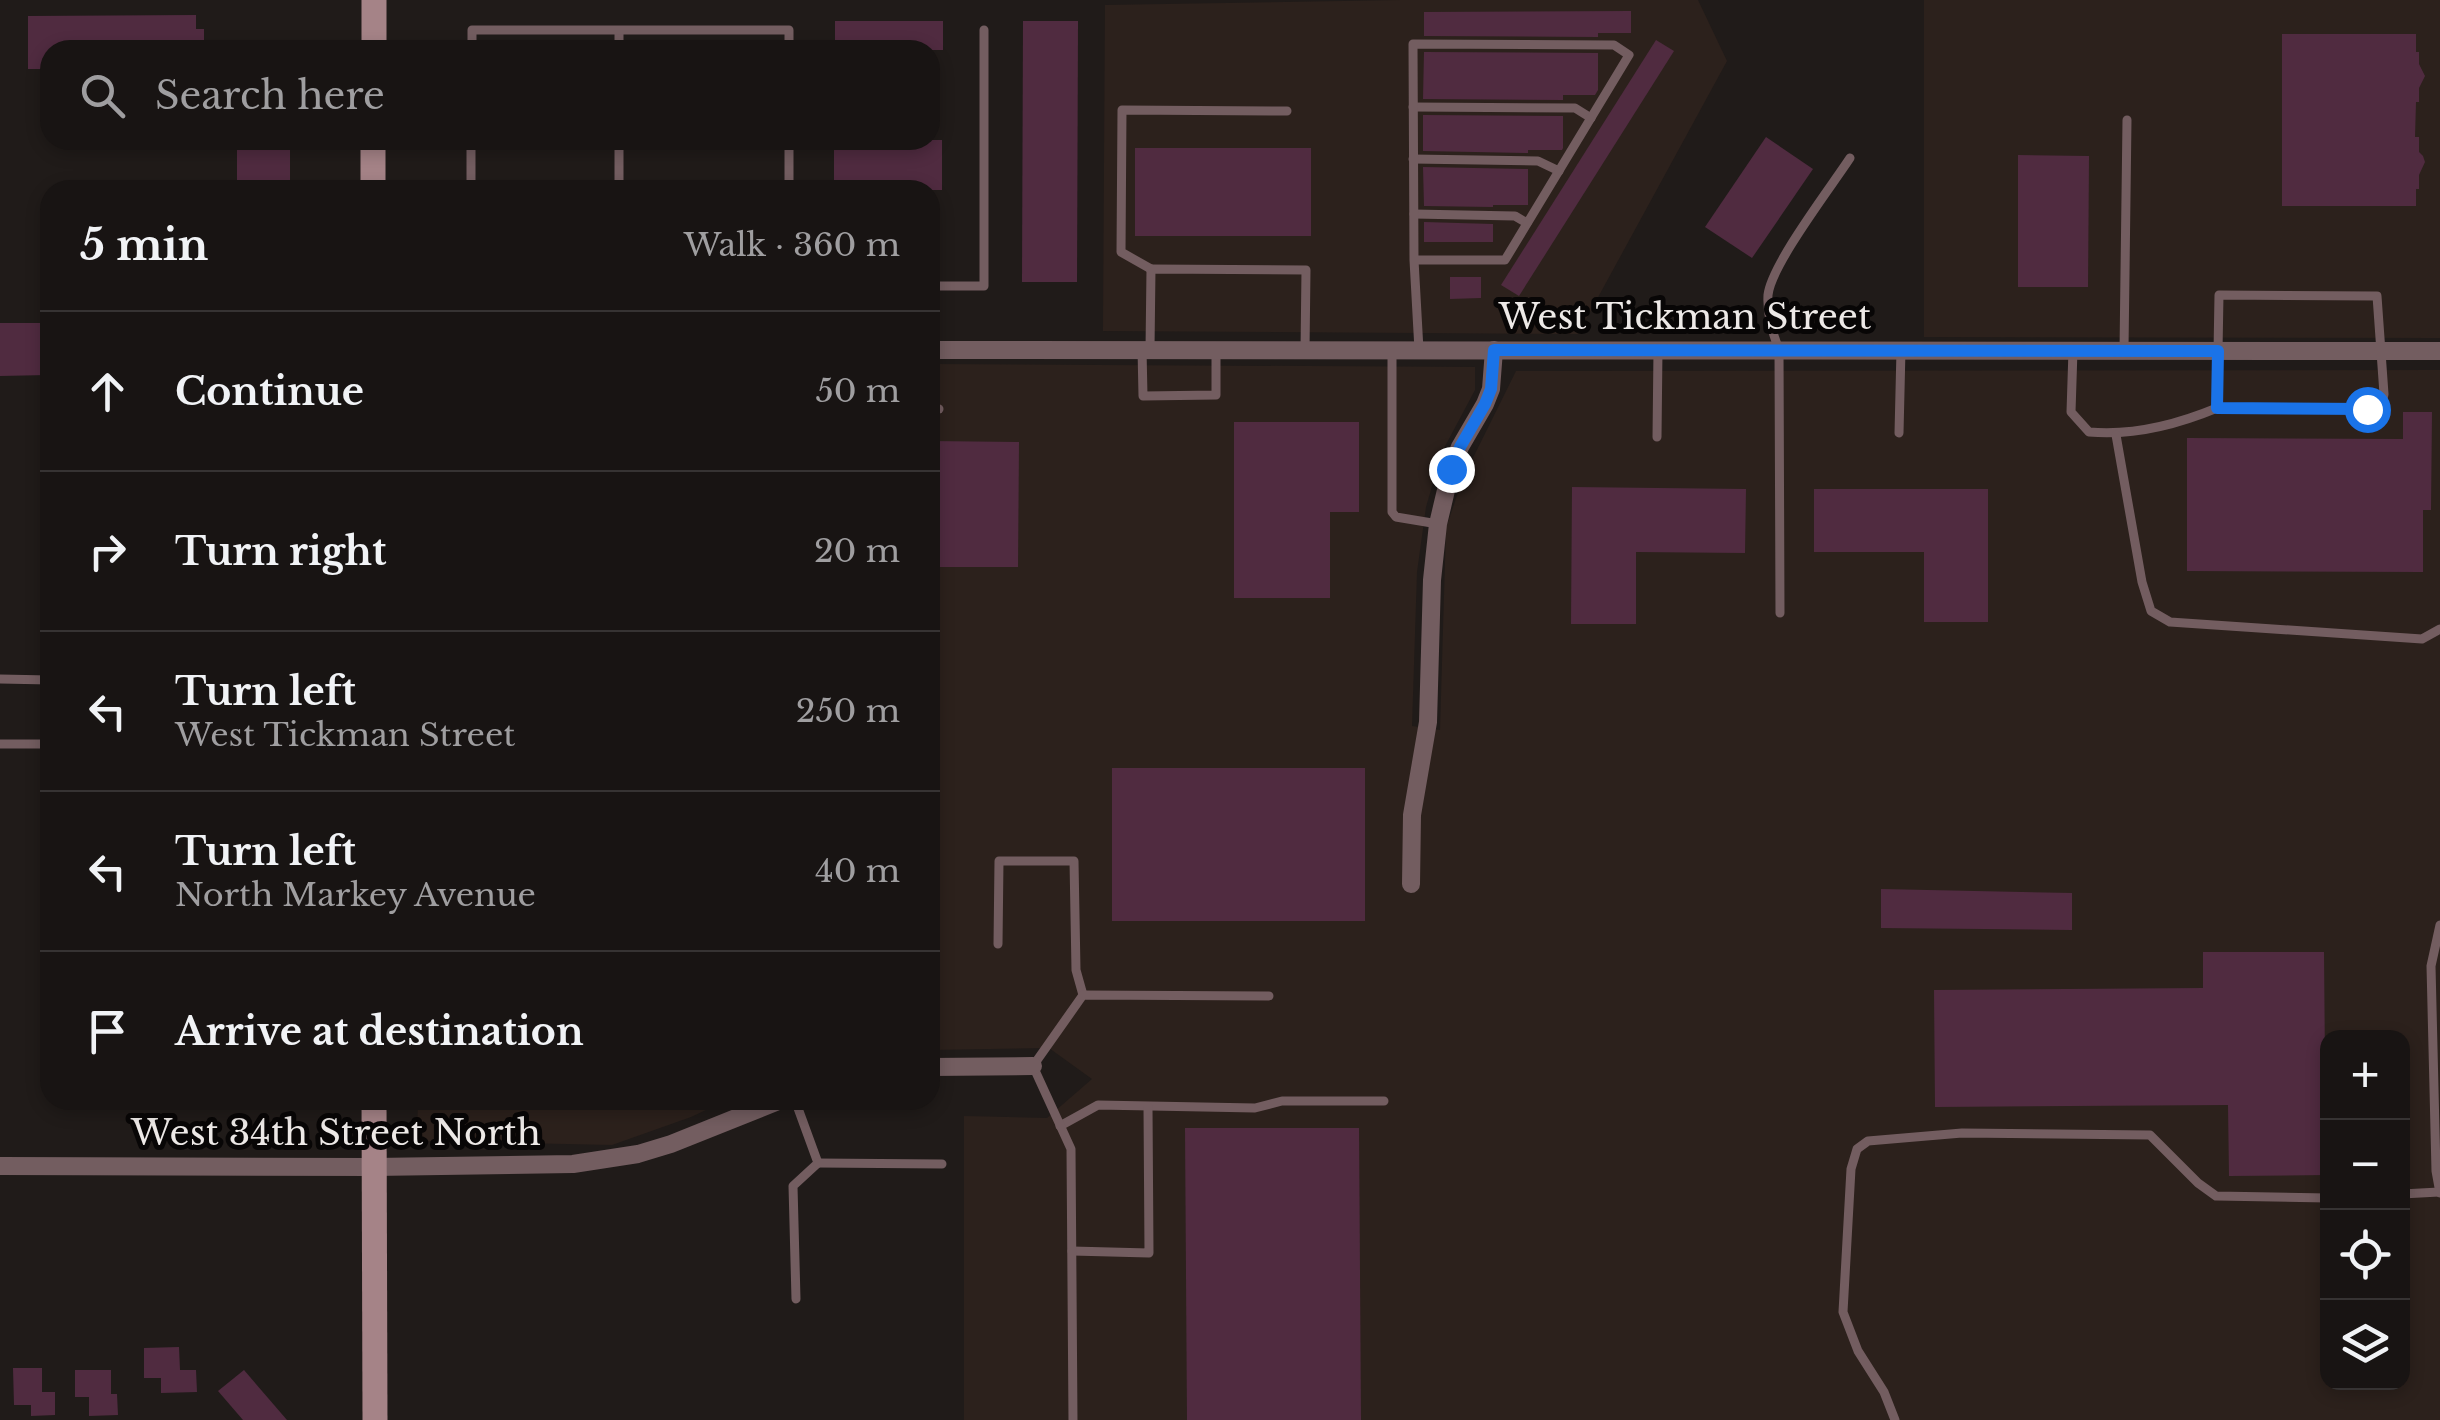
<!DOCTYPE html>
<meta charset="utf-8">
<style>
:root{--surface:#181413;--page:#252121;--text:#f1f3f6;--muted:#9f9ea0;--line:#363333}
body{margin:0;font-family:"Libre Baskerville",serif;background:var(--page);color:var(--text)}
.controls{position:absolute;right:30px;bottom:30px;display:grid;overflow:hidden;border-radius:20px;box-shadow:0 5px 15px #0003}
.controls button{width:90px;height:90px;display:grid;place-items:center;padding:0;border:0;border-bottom:2px solid var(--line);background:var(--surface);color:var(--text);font:50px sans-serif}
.stop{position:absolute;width:30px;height:30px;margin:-22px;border:8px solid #1a73e8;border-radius:50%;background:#fff}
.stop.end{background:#1a73e8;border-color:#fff;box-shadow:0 2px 10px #0008}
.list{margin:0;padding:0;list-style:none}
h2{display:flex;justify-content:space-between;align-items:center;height:130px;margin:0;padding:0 40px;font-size:42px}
h2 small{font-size:32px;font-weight:400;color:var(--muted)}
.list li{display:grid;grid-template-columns:65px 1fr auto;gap:30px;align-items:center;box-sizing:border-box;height:160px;padding:0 40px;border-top:2px solid var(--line)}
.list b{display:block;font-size:38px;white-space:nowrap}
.list p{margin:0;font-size:32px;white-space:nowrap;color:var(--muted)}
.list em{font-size:32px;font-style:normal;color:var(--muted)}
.icon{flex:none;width:55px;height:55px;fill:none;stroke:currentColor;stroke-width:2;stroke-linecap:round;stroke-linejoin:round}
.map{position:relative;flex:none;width:2440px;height:1420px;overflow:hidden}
.search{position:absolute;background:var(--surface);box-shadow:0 5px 15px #0003;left:40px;top:40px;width:900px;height:110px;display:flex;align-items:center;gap:25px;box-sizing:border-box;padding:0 35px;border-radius:30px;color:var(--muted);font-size:38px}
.panel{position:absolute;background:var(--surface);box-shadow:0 5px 15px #0003;left:40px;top:180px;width:900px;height:930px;border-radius:30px}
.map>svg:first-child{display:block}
.built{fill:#2c211c;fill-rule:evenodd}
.building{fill:#502b40}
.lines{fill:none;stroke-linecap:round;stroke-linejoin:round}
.lane{stroke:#735d60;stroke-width:9}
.street{stroke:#735d60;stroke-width:18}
.secondary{stroke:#a58387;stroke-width:25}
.route{stroke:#1a73e8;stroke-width:12}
.labels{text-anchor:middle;stroke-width:10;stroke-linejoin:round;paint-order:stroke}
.street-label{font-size:35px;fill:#ede9e7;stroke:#080606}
</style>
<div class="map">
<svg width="2440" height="1420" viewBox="0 0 2440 1420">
<rect width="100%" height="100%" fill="#201b19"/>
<!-- built -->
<g class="built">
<path d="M1400,0H1698L1727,61L1578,334L1103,331L1105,5Z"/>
<path d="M1924,0H2440V338L1924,337Z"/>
<path d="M930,364L1475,367V390L1442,452L1426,507L1417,572L1412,726L1440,730L1446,528L1463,478L1516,371L2440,370V1420H964V1116L1047,1118L1092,1079L1049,1048L930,1050ZM2328,1038H2402V1382H2328Z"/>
<path d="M418,1100H727L691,1117L612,1145L417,1141Z"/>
</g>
<!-- building -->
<g class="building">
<path d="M1631,11V33H1598V37L1424,36V12Z"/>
<path d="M196,15V29H204V50H50V69H28V16Z"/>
<rect x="835" y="21" width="108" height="29"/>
<path d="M1023,21H1078L1077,282H1022Z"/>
<path d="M2282,34H2416V52H2419V64L2425,76L2419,88V102H2416L2415,137H2419V152L2423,156L2425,162L2419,175V189H2416V206H2282Z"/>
<path d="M1656,40L1674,51L1519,296L1501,285Z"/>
<path d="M1424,52L1598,53V90L1595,95H1563V100L1423,99Z"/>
<path d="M1423,115L1563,116V148L1562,150H1528V153L1423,151Z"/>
<path d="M1766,137L1813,169L1752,258L1705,227Z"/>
<path d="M250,140H276V144H290V190H237V143L250,144Z"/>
<rect x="834" y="140" width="108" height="50"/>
<rect x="1135" y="148" width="176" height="88"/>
<path d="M2018,155L2089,156L2088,287H2018Z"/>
<path d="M1423,167L1528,169V205H1493V207L1424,206Z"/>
<path d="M1424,222L1493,224V242H1424Z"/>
<path d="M1450,277H1481V298L1450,299Z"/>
<path d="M0,323H48V336H50L48,375L0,376Z"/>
<path d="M2403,412H2432L2431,510H2423V572L2187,571V438L2403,439Z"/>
<path d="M1234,422H1359V512H1330V598H1234Z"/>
<path d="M930,441L1019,442L1018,567H930Z"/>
<path d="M1572,487L1746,489L1745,553L1636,552V624H1571Z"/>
<path d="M1814,489H1988V622H1924V552H1814Z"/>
<rect x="1112" y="768" width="253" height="153"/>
<path d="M1881,889L2072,893V930L1881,928Z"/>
<path d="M2203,952H2324L2326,1175L2229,1176L2228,1105L1935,1107L1934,990L2203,988Z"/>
<path d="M1185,1128H1359L1361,1420H1187Z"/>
<path d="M179,1347L180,1370H196L197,1392L161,1393V1378H144V1348Z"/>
<path d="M13,1368H42V1392H55V1415L31,1416V1405H14Z"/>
<path d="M75,1370H111V1394H117L118,1415L89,1416V1397H75Z"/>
<path d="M244,1370L287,1420H243L218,1391Z"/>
</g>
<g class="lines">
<!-- lane -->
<g class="lane">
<path d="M619,31V50"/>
<path d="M472,50V30H789V50"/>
<path d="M1413,107L1575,108L1591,118"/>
<path d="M619,140V190"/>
<path d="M789,140V190"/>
<path d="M1413,159L1538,161L1559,171"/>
<path d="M471,190V140"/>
<path d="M1414,214L1515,216L1527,223"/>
<path d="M1414,260H1505L1629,55L1614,45L1413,44L1414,260L1419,350"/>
<path d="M1151,269L1121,252L1122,110L1287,111"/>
<path d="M930,286H984V30"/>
<path d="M1142,349L1143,396L1216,395V350"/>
<path d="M1150,349L1151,269L1306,270L1305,350"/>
<path d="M1392,350V512L1396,517L1438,524"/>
<path d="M2073,350L2071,412L2089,432C2133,436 2176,425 2217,408L2219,295L2377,296L2384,394L2382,404L2367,409L2217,408"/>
<path d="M2124,350L2127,120"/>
<path d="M930,409H939"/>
<path d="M1899,433L1901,350"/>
<path d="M2116,435L2142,582L2151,611L2170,622L2422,639L2440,629"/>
<path d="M1657,437L1658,350"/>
<path d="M1780,613L1779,350C1772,331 1767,315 1768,295C1771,265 1831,187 1850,158"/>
<path d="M0,679L50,680"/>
<path d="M0,744H50"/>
<path d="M2440,925L2431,966L2436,1171L2440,1193"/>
<path d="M998,944L999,861H1074L1076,970L1083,995"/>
<path d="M795,1100L818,1163L793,1186L796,1299"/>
<path d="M1060,1126L1098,1105L1255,1108L1282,1101H1384"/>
<path d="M818,1163L942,1164"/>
<path d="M2402,1194L2439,1192"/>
<path d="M1072,1251L1149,1253L1148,1107"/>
<path d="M1073,1420L1071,1149L1033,1066L1083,995L1269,996"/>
<path d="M1895,1420L1884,1392L1858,1351L1843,1312L1851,1169L1857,1149L1868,1141L1962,1133L2150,1135L2198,1183L2216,1196L2328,1198"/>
</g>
<!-- street -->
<g class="street">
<path d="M930,350L2440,351"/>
<path d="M1411,884L1412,815L1428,722L1432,580L1438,524L1451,469L1460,447L1485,404L1491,389L1494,350"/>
<path d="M930,1067L1033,1066"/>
<path d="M0,1166L374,1167L573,1164L638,1154L671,1144L781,1100"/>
</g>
<!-- secondary -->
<g class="secondary">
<path d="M374,50V0"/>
<path d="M373,190V140"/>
<path d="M374,1100L375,1420"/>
</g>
</g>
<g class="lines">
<!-- route -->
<path class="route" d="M1451,469L1460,447L1485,404L1491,389L1494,350L2218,351L2217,408L2367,409"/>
</g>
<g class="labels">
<!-- street labels -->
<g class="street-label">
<text x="1685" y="329">West Tickman Street</text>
<text x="336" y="1145">West 34th Street North</text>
</g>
</g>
</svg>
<div class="controls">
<button>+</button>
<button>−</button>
<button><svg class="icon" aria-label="locate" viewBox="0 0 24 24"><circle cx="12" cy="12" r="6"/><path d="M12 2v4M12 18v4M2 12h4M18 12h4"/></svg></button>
<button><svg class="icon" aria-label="layers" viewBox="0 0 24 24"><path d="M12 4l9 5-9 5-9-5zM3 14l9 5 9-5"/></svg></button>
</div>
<div class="stop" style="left:2367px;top:409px"></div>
<div class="stop end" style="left:1451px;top:469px"></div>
<div class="search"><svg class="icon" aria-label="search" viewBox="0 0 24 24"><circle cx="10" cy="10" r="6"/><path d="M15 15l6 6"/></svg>Search here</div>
<section class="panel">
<h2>5 min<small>Walk · 360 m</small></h2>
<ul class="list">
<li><svg class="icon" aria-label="ahead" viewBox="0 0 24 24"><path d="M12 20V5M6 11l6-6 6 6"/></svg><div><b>Continue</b></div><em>50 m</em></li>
<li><svg class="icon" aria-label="right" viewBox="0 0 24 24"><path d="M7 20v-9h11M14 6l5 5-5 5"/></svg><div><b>Turn right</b></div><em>20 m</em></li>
<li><svg class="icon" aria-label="left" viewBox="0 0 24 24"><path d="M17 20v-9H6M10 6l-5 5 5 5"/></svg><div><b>Turn left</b><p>West Tickman Street</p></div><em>250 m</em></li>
<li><svg class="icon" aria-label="left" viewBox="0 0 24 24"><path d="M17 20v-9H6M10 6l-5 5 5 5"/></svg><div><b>Turn left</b><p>North Markey Avenue</p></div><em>40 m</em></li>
<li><svg class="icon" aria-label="arrive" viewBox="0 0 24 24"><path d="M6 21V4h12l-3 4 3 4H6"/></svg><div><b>Arrive at destination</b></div></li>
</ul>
</section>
</div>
